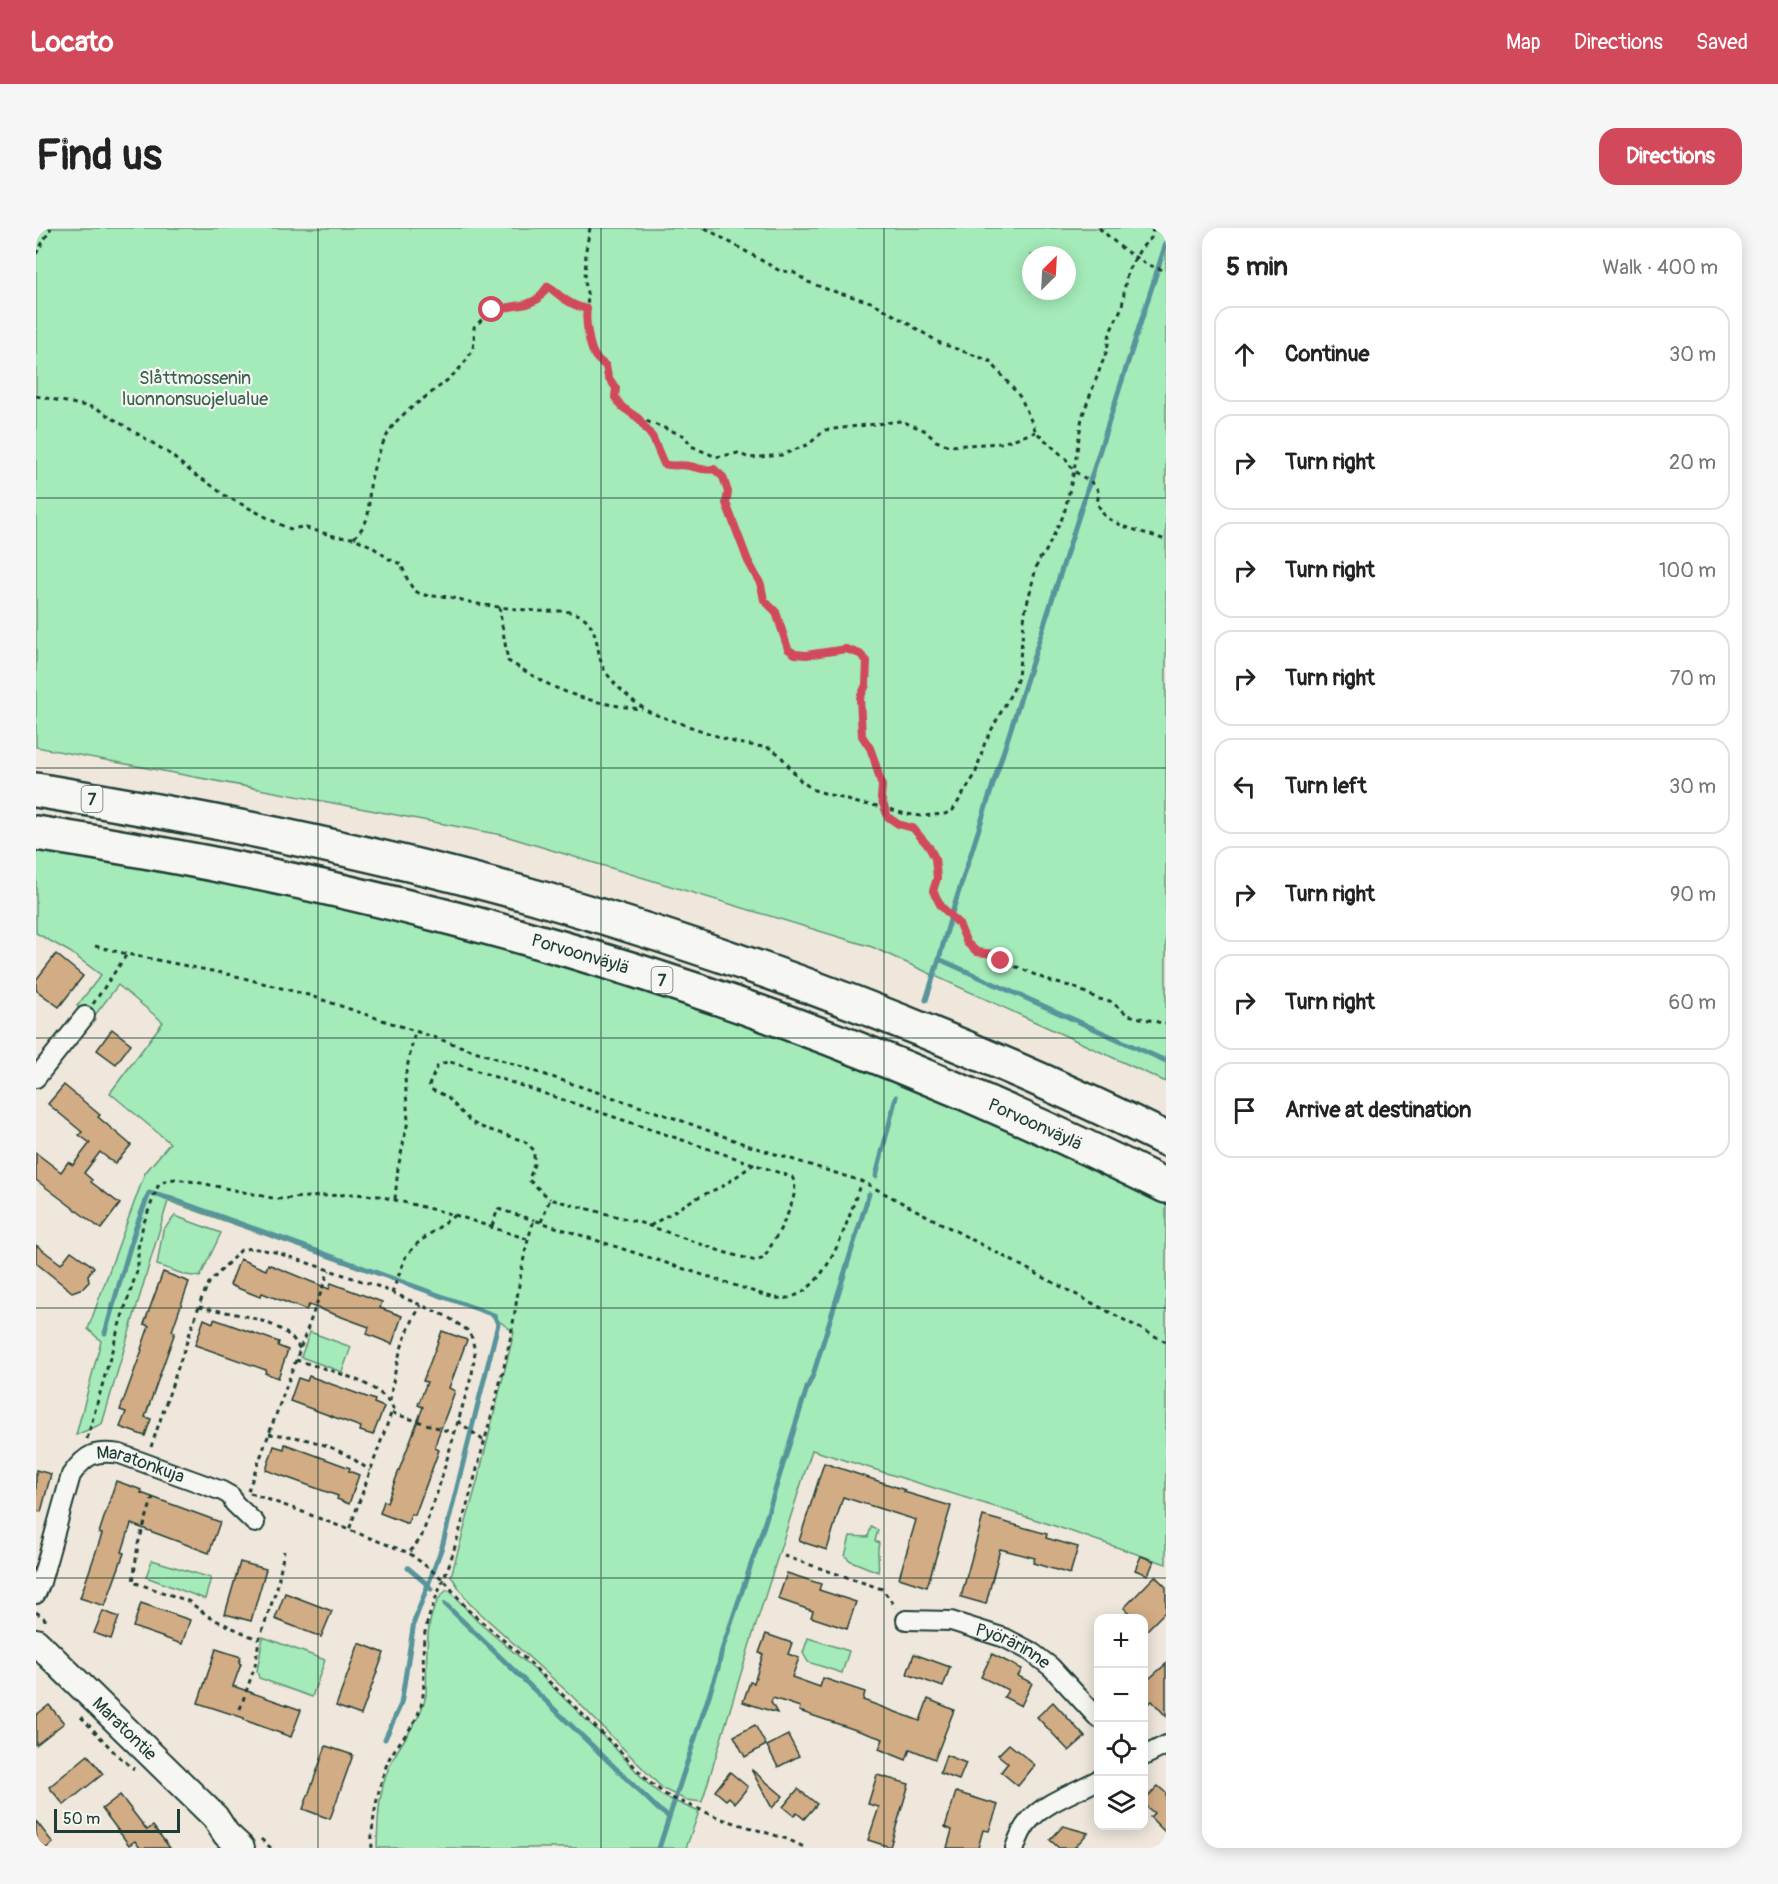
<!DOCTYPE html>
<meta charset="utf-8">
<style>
:root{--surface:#fff;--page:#f6f6f6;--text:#222;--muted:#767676;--line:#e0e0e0;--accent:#d1495b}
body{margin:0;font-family:Pangolin,sans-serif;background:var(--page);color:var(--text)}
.controls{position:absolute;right:18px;bottom:18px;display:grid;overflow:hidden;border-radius:12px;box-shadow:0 3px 15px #0003}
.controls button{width:54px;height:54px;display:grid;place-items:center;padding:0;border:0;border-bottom:2px solid var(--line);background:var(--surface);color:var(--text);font:30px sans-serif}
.compass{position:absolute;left:986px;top:18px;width:54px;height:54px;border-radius:50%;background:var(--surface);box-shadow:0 3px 15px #0003;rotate:24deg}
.scale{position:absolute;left:18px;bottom:15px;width:126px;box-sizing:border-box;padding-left:6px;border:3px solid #1f3d34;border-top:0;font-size:16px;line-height:21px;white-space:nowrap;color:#1f3d34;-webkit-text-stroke:4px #f6f6f2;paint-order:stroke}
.stop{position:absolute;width:18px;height:18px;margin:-14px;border:4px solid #d1495b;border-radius:50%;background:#fff}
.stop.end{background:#d1495b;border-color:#fff;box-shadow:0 2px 6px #0008}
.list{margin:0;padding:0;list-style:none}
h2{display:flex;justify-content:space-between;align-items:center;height:78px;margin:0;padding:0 24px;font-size:26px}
h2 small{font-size:20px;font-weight:400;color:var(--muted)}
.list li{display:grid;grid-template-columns:39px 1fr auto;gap:18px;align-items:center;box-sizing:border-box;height:96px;margin:0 12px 12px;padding:0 12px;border:2px solid var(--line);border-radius:18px}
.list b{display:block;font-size:22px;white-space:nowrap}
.list em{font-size:20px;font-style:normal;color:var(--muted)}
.icon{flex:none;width:33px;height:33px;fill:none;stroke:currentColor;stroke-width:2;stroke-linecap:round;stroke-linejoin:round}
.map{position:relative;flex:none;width:1130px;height:1620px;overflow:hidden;border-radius:18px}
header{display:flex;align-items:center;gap:36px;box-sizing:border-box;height:84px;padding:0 30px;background:var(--accent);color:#fff}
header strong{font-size:28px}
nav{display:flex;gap:33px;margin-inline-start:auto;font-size:21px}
.intro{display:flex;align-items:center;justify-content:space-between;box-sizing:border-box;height:144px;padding:0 36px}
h1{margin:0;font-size:42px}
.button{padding:15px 27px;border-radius:18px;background:var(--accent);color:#fff;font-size:21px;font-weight:700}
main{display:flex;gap:36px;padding:0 36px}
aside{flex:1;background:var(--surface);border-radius:18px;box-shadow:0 3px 15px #0003}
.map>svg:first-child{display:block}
.green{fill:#a4ebb9;stroke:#629476;stroke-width:1.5;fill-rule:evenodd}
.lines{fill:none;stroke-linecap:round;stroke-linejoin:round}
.stream{stroke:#59949b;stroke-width:5}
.building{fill:#d2ac84;stroke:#1f3d34;stroke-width:1.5}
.minor-casing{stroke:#1f3d34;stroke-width:22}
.secondary-casing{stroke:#1f3d34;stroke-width:30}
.motorway-casing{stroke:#1f3d34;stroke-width:38}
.path{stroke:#1f3d34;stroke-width:3;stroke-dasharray:4.5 4.5;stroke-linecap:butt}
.minor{stroke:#f6f6f2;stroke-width:18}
.secondary{stroke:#f6f6f2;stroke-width:26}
.motorway{stroke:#f6f6f2;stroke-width:33}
.route{stroke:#d1495b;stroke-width:8}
.grid{fill:none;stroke:#1f3d34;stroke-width:1.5;stroke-opacity:0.55}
.labels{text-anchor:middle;stroke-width:4.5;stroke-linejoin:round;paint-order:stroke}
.shield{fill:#f6f6f2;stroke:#60746d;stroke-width:1.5}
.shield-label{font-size:16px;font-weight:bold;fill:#1f3d34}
.park-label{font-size:18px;fill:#3a604f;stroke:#f6f6f2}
.street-label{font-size:18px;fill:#1f3d34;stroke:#f6f6f2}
</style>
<header>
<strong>Locato</strong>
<nav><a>Map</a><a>Directions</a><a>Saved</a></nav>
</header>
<div class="intro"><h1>Find us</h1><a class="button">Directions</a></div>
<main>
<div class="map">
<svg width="1130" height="1620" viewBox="0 0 1130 1620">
<rect width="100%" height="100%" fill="#efe7dc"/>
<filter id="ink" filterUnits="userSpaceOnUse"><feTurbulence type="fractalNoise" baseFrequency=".0167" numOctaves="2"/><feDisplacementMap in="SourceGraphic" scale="12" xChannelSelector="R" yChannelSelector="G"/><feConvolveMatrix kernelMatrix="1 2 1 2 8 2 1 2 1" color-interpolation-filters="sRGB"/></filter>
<g filter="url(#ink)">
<!-- green -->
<g class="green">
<path d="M0,0H1130V854L836,719L466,607L0,519ZM995,27H1031V63H995Z"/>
<path d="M0,621L82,633L301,677L483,724L639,773L804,831L964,897L1130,975V1336L1004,1293L776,1222L716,1409L666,1574L650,1572L627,1561L536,1468L433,1375L415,1348L442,1251L478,1104L453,1086L132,973L66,1196L40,1207L65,1113L52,1101L109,945L134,915L74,865L127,794L82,757L56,791L41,778L65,747L34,724L0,705Z"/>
<path d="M139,988L185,1005L164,1049L150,1047L121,1037L127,1002Z"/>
<path d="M274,1104L315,1119L306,1144L265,1129Z"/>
<path d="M835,1299L842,1302L839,1313L843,1315C840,1325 844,1335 842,1344L815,1333L809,1328L814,1308L832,1309Z"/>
<path d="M116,1332L175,1350L169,1371L110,1349Z"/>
<path d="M411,1362L415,1364L441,1393L500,1443L576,1517L611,1555L625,1567L663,1584L650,1620H341C342,1588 342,1558 358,1529C369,1508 385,1491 390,1467C392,1439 385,1382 411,1362Z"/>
<path d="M227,1409L289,1432L276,1469L223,1450L221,1443Z"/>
<path d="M772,1410L813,1423L806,1445L772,1434L767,1425Z"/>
</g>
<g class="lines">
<!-- stream -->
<g class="stream">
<path d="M903,731L915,688L1130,15"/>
<path d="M890,772L903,731L1130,833"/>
<path d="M840,948L860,869"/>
<path d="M69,1105L99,1002L113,965L136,971L458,1087L462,1096L406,1319L392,1357L395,1361"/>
<path d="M409,1376L622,1581L633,1589"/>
<path d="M349,1511L365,1476L378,1394L392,1357L372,1340"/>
<path d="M623,1620L682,1440L686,1422L724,1310L771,1160L777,1147L833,966"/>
</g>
</g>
<!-- building -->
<g class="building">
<path d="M20,726L47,748L23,779L0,762V752Z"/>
<path d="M76,801L95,816L80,836L61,822Z"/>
<path d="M28,857L64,887L62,889L95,917L79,936L64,924L48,945L56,952L55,954L84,976L65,1001L0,952V925L25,944L32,934L37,937L54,915L43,907L46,904L12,876Z"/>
<path d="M0,1017L25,1036L35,1023L58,1039L52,1047L53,1054L47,1060L36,1064L0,1035Z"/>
<path d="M204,1031L230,1042L232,1036L293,1061L295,1055L346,1074L344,1080L366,1088L356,1116L331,1106L333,1099L273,1077L270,1082L226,1065L224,1069L194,1057Z"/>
<path d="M127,1044L153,1054L136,1103L139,1104L109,1189L115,1191L109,1208L84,1199L90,1184L84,1182L106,1122L105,1121L113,1098L108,1096Z"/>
<path d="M168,1091L177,1095L178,1091L243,1114L242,1118L252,1122L242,1150L229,1145L230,1142L159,1117Z"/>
<path d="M406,1103L431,1112L413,1160L419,1163L401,1211L399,1220L403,1222L379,1287L375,1286L372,1296L344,1285L348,1273L351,1274L387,1179L382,1177L391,1154L387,1153Z"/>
<path d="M273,1148L339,1172L338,1175L348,1179L337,1207L324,1203L325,1199L254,1173L262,1150L271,1153Z"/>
<path d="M249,1216L314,1240L313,1243L323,1247L313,1276L301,1271L302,1268L230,1242L238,1218L248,1221Z"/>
<path d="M788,1235L869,1262L868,1264L915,1278L891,1359L863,1350L880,1292L807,1269L791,1322L763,1313Z"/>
<path d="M0,1242L15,1246L5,1284L0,1283Z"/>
<path d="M80,1253L106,1262L105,1265L184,1294L173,1325L95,1296L86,1324L88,1325L69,1378L44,1370L66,1306L63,1305Z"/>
<path d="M947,1288L1011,1306L1010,1310L1042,1319L1034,1346L997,1335L999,1330L964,1321L950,1376L925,1369Z"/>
<path d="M1105,1328L1118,1333L1112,1347L1099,1342Z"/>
<path d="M204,1334L230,1341L215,1393L189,1386Z"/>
<path d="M751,1345L785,1356L783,1362L820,1374L811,1401L775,1389L777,1383L742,1371Z"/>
<path d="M1119,1348L1130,1359V1383L1107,1406V1390H1098L1088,1380Z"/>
<path d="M249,1365L296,1383L285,1409L239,1391Z"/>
<path d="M105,1375L154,1392L146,1416L97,1399Z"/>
<path d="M67,1383L83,1389L75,1411L58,1405Z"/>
<path d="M730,1406L756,1415L752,1426L763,1430L756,1449L784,1459L787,1450L829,1464L827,1472L884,1493L892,1471L918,1482L899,1531L874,1521L870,1532L843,1521L847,1511L763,1483L764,1479L737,1470L735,1474L741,1485L707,1474L714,1454L718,1455L727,1426L723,1425Z"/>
<path d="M323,1415L348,1425L325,1487L300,1478Z"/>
<path d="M180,1421L205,1429L203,1435L205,1436L197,1458L265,1482L255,1509L208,1492V1490L162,1475Z"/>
<path d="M878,1426L914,1439L907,1459L871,1446Z"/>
<path d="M956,1426L986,1441L982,1448L996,1455L985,1478L968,1469L972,1462L945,1449Z"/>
<path d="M1130,1436V1488L1116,1473L1107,1480V1456Z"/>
<path d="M1017,1474L1049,1509L1033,1523L1001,1489Z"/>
<path d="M13,1477L28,1495L0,1517V1487Z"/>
<path d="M719,1497L730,1517L709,1529L698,1508Z"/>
<path d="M752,1507L763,1528L742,1539L731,1518Z"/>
<path d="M973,1516L999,1537L982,1558L965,1544L972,1535L962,1527Z"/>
<path d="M290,1518L317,1527L294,1591L267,1581Z"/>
<path d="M52,1527L67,1546L28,1577L13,1559Z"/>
<path d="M910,1527L930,1535L923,1552L904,1545Z"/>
<path d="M716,1542L747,1568L736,1580L716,1543Z"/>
<path d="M694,1544L712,1559L699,1575L693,1569L690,1572L679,1563Z"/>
<path d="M841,1547L873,1556L854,1619L832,1612L843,1579L832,1576Z"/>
<path d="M1122,1558L1130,1565V1605L1114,1589L1118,1585L1107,1576V1573Z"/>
<path d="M762,1561L781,1576L768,1591L761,1585L758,1588L747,1579Z"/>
<path d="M920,1564L962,1577L953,1603L947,1602L942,1620H911L916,1602L909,1599Z"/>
<path d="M84,1567L111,1602L117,1598L134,1620H104L99,1613L93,1617L66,1581Z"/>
<path d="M0,1593L17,1615L10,1620H0Z"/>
<path d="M1027,1598L1052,1605L1038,1620H1023L1014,1612Z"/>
</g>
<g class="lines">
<defs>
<g id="minor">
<path d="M0,850L49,788"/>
<path id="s1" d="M0,1366L5,1354L35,1247C50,1226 59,1222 84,1226L186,1263L195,1268L198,1275L219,1295"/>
<path id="s2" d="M870,1392L915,1393L969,1410L994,1423L1015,1439L1062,1490"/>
<path d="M1108,1528L1130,1517"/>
<path d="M979,1620C982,1611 986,1601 992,1594C1009,1574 1040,1564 1062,1552"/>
</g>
<g id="secondary">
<path id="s3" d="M0,1414L179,1589L190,1606L205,1620"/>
</g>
<g id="motorway">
<path d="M0,562C171,590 341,624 507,671C721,733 931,813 1130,911"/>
<path id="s4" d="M0,605C136,626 271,653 404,687C654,750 899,843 1130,958"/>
</g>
</defs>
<!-- minor casing -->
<use href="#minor" class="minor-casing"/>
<!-- secondary casing -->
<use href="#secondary" class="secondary-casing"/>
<!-- motorway casing -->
<use href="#motorway" class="motorway-casing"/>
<!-- path -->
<g class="path">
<path d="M554,0L550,22L549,53L552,71L549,88L557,125L561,131L570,138L572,149L580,160L579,169L587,179L602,190L617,210L628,236C637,239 645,236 654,238C664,240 666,243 678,241L687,249L692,264L690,275L712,333L725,356L728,372L740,384L752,421L759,426L770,427L809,421L824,425L831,433L830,457L823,470L826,508L834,520L838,531L846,558L845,570L852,589L862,596L877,600L893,619L899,630L901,650L897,663L905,678L923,696L931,715L941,724L958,726L971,738L981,739L1016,754L1038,759L1062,771L1074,773L1092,787L1130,796"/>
<path d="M1063,0L1088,22L1110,36L1130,43"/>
<path d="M1117,0L1115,10L1105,20L1091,44L1086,79L1074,104L1071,122L1046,189L1038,243L1059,257L1063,265L1061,275L1069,289L1087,298L1130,312"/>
<path d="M0,26L15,0"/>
<path d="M0,168L60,180L131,224L159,247L171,254L188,267L249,299L255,301L267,299L301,309L318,310L335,318L353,331L365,336C369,345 373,359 381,364C391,370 402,367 413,369C425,371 437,376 449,377C466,380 483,381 500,383C513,384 528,381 541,386C564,394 559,424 568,441C578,458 598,475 615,485L701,515L734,520L743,526L765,553L778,562L822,575L848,579L869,586L886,588L896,587L909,586L917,582L927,566L939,547L949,514L979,458L982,449L989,384L999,344L1002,333L1010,323L1028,286L1038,243L1030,231L1000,204L985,170L954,133L904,115L838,75L793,62L772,54L757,44L744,43L669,0"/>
<path d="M602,190L649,208L655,218L680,229L702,225L713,230L746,227L773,216L789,202L865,193L888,202L900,213L914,218L966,215L1000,204"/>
<path d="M318,310C337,289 331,285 334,259C336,240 347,210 359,195C380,171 423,152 436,122C439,116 438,106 438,99L456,82L491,76L502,71L512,58C524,68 535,78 551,80"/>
<path d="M463,379L472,433C486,441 500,450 514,457C542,471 575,478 606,481"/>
<path d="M59,718L91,726"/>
<path d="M57,776L91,726L196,747L272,767L641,891L714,918L825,953L1130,1114"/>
<path d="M359,971L362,940L372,893L369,849L379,803"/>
<path d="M505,994L514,971L602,994L687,1024L720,1033L728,1030C737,1013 768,967 756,949L412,833L401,839L393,857L394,861L410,868L434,893L442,898L488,913L498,922V936L493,952L514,971"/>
<path d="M456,998L462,981L498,992"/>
<path d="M614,998L658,971L687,958L718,936"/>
<path d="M356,1065L370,1028L382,1015L419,987"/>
<path d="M163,1079C192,1085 233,1089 255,1109C259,1112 261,1117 264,1121"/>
<path d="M260,1132C288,1141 344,1153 357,1180L313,1302"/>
<path d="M354,1173C359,1137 366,1109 385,1077"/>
<path d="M356,1185L418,1205"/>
<path d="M422,1193L448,1213"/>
<path d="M233,1206C272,1209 303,1218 334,1243"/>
<path d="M51,1211L83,1098L102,1040V1020L107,997L122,958L131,952L139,951L160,954L241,971L318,966L343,968L419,987L491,1011"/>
<path d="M115,1219L165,1072L173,1055L193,1034L205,1022L215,1020L239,1024L341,1058L410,1088L431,1102L436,1110L439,1124L436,1146L401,1265L385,1310L373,1325"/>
<path d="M212,1263L293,1042"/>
<path d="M214,1265L259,1281L373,1325L408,1352L432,1382L493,1434L586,1525L613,1554L633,1569L646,1574L686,1591L751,1611L770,1620"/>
<path d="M117,1269L102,1316L97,1354L152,1373L175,1390L223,1412"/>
<path d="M748,1328L846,1361L860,1379"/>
<path d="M0,1384L9,1391V1396"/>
<path d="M204,1481L219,1438L223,1412L241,1360L248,1323"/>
<path d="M45,1489L81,1527L98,1541"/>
<path d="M225,1611L235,1620"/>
<path d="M336,1620C334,1598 344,1551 353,1531C362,1514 378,1500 384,1481C392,1457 384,1429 389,1404C394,1379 407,1356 415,1331C431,1281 444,1229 458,1178C464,1155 470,1131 475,1107C482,1069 485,1030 498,992L710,1061C723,1065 738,1072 751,1070C793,1063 813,988 825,954"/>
</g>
<!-- minor -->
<use href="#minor" class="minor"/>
<!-- secondary -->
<use href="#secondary" class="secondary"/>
<!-- motorway -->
<use href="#motorway" class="motorway"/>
</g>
</g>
<g class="lines" filter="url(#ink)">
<!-- route -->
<path class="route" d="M456,82L491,76L502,71L512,58C524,68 535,78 551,81C549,91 553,119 559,128C562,132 566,135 570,138L572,149L580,160L579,169L586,179L602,190L617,210L628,236C637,239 645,236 653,238C664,240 666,243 678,241L687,249L692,264L690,275L712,333L725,357L728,372L740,384L752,421L759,426L770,427L810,421L824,426L831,433L830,457L824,470L826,508L834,520L838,531L846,558L845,570L852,589L862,596L877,600L893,619L899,630L901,650L897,663L905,678L923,696L931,715L941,724L958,726L965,733"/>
</g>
<!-- grid -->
<path class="grid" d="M282,0V1620M565,0V1620M848,0V1620M0,270H1130M0,540H1130M0,810H1130M0,1080H1130M0,1350H1130"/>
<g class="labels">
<!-- shield labels -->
<g class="shield">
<rect x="45.5" y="558" width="21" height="26" rx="4.5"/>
<rect x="615.5" y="739" width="21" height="26" rx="4.5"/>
</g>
<g class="shield-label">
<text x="56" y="577">7</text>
<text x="626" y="758">7</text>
</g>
<!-- park labels -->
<g class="park-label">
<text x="159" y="156">Slåttmossenin<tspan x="159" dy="21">luonnonsuojelualue</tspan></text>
</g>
<!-- street labels -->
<g class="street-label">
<text dy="6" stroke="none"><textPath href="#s4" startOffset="558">Porvoonväylä</textPath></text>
<text dy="6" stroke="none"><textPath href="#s4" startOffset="1044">Porvoonväylä</textPath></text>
<text dy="6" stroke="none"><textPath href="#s1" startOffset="204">Maratonkuja</textPath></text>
<text dy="6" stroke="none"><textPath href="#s2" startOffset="112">Pyörärinne</textPath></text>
<text dy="6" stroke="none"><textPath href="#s3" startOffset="124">Maratontie</textPath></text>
</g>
</g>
</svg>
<div class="controls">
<button>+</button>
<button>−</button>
<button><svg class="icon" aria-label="locate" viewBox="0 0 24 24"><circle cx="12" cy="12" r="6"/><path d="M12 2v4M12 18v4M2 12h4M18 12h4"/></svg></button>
<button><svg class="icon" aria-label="layers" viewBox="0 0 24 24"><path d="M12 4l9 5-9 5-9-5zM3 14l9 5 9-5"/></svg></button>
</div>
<svg class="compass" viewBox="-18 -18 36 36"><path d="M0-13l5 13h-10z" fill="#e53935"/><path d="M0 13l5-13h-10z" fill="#767676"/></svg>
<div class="scale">50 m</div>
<div class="stop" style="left:456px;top:82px"></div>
<div class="stop end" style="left:965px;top:733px"></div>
</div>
<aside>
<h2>5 min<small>Walk · 400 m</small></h2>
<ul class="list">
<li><svg class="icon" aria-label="ahead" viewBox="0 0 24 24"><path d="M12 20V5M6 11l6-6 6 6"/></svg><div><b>Continue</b></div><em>30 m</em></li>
<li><svg class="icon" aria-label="right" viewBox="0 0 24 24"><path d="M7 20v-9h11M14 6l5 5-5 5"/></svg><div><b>Turn right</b></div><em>20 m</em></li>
<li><svg class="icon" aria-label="right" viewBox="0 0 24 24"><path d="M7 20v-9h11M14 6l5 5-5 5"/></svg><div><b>Turn right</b></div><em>100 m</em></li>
<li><svg class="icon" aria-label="right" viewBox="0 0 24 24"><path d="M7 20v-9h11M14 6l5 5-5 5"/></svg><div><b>Turn right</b></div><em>70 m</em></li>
<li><svg class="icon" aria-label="left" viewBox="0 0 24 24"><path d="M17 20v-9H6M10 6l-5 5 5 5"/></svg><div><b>Turn left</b></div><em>30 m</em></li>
<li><svg class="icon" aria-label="right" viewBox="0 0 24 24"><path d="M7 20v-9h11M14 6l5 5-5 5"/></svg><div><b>Turn right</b></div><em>90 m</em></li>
<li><svg class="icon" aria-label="right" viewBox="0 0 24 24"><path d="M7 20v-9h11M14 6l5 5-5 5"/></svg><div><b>Turn right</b></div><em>60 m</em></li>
<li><svg class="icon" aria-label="arrive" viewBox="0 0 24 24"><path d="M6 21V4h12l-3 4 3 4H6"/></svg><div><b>Arrive at destination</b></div></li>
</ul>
</aside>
</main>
